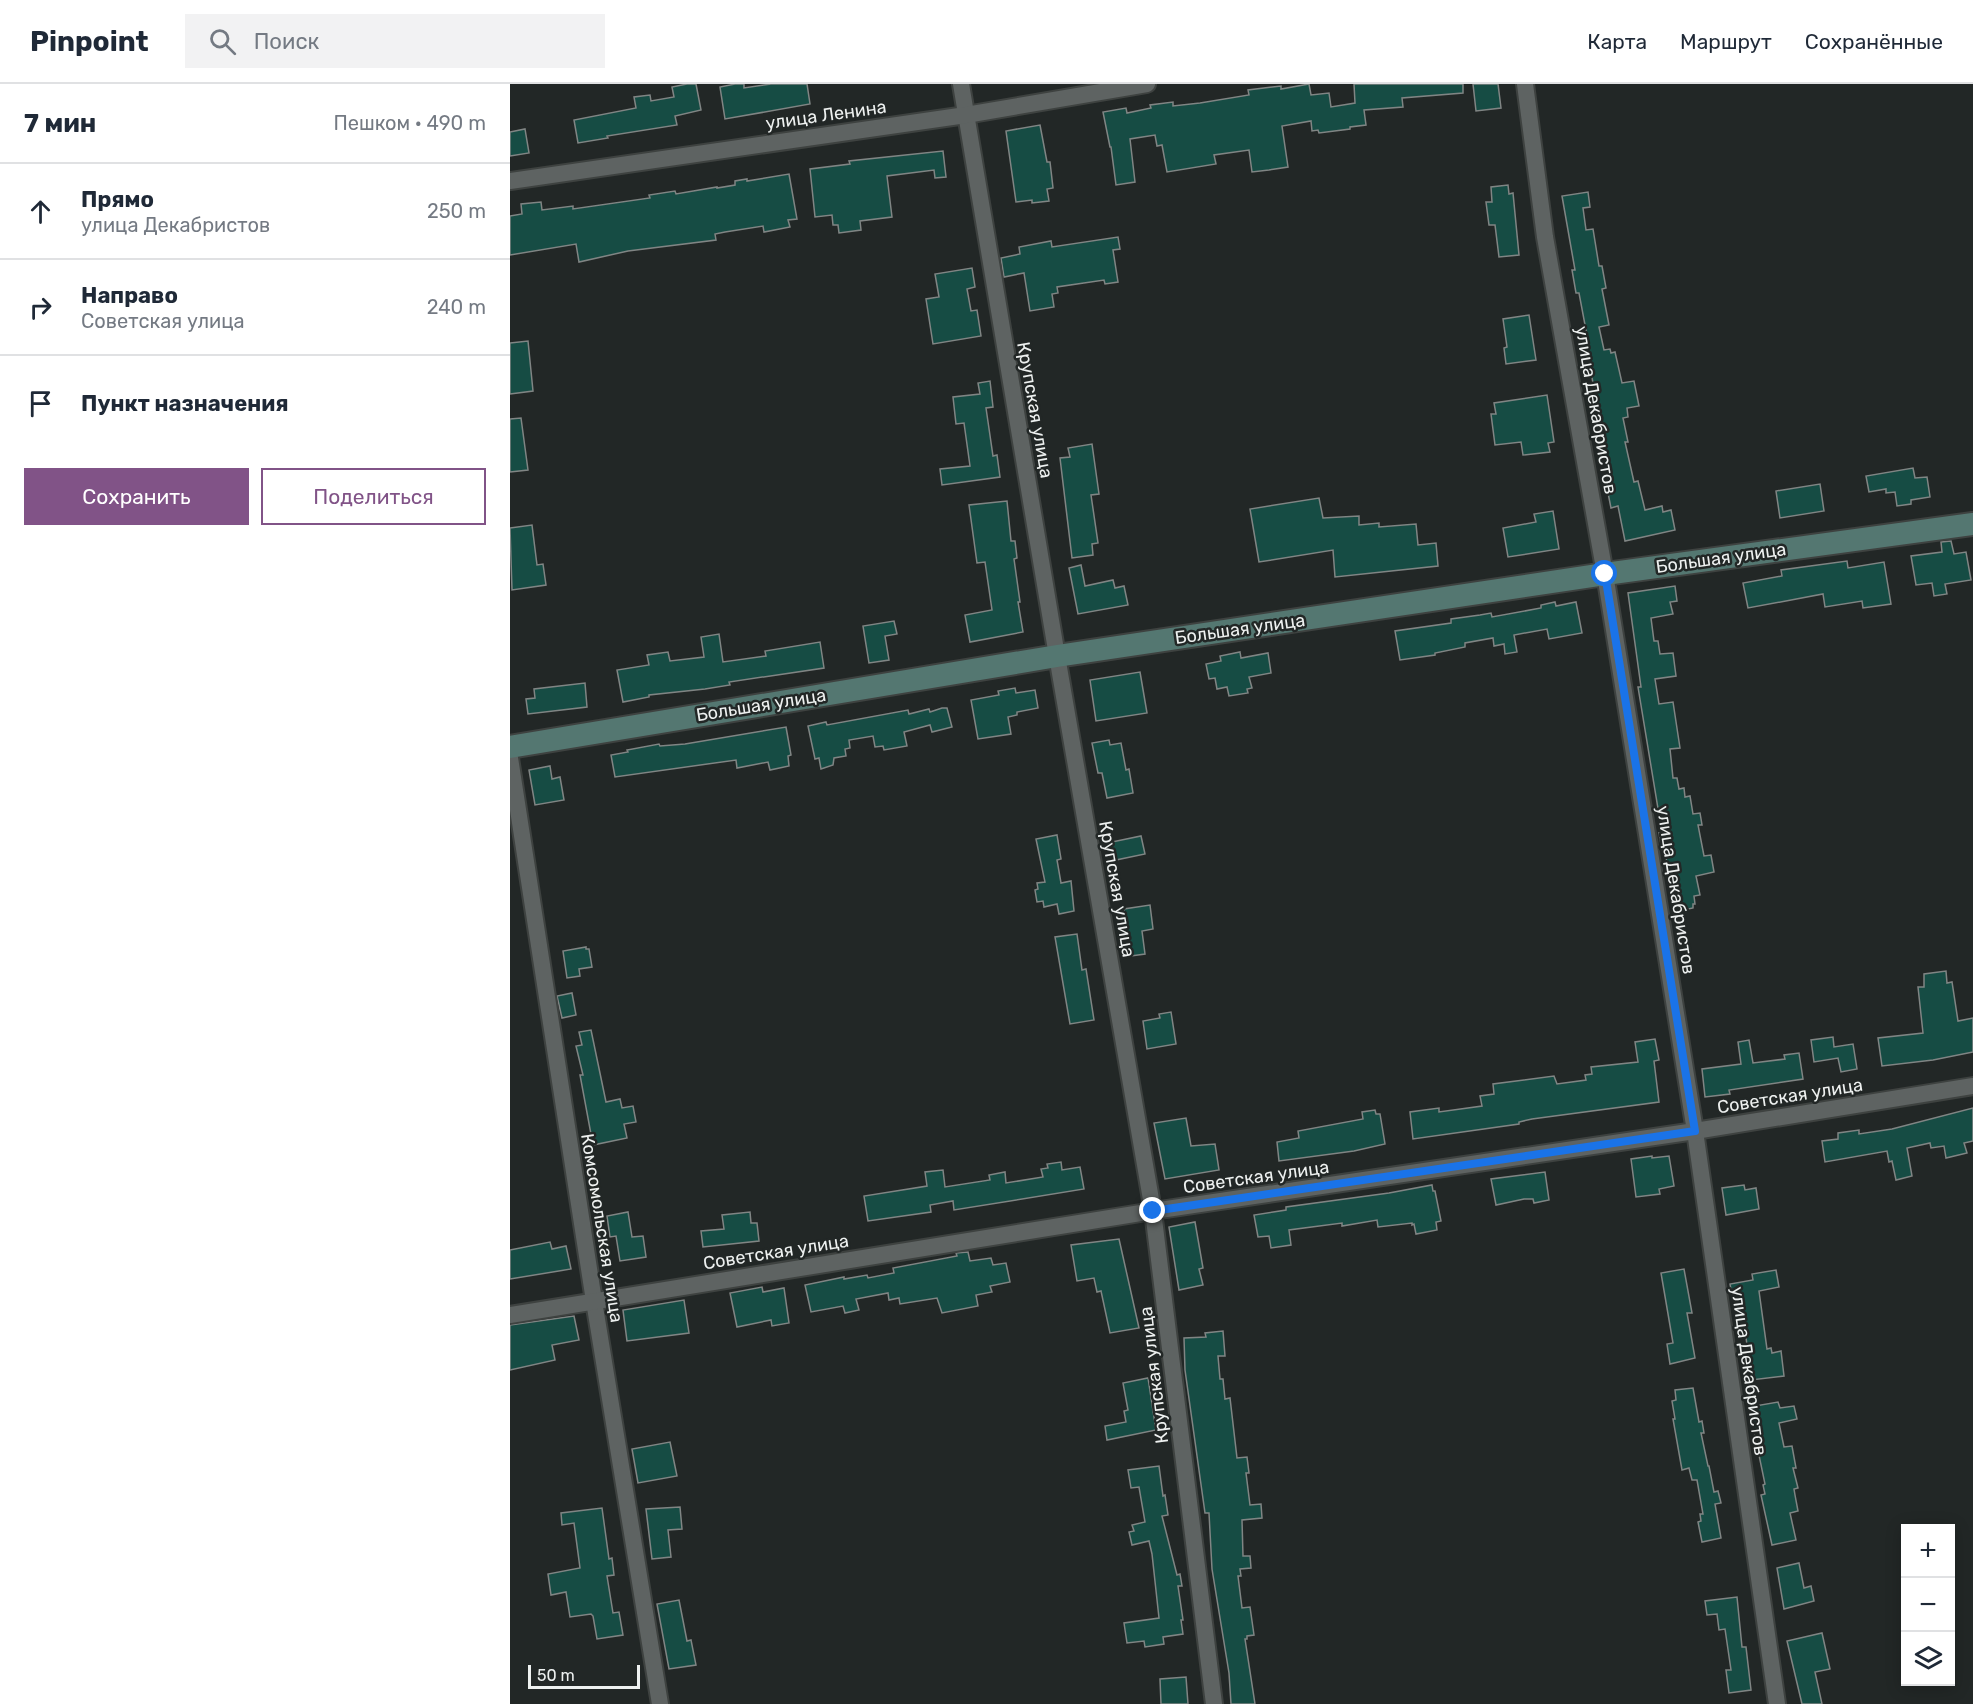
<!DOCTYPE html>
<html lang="ru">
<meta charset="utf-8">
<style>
:root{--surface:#fff;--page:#f2f2f3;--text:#1f2937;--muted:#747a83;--line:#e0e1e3;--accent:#815387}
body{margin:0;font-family:Rubik,sans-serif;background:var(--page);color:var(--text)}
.controls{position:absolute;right:18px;bottom:18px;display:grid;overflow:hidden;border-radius:0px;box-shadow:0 3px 15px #0003}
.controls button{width:54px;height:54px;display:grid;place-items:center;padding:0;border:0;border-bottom:2px solid var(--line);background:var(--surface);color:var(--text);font:30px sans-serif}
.scale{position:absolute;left:18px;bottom:15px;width:112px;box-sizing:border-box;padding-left:6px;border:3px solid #eef1f0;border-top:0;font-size:16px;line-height:21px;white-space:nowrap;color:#eef1f0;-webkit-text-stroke:4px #222726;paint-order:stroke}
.stop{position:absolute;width:18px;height:18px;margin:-14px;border:4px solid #1a73e8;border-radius:50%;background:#fff}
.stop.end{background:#1a73e8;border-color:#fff;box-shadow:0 2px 6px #0008}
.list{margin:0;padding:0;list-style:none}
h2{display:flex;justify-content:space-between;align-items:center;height:78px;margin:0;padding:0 24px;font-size:26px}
h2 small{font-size:20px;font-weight:400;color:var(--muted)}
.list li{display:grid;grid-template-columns:39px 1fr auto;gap:18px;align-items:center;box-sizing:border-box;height:96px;padding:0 24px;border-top:2px solid var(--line)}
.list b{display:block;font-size:22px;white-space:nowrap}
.list p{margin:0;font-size:20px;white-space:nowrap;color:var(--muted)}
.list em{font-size:20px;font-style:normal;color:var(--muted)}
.actions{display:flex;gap:12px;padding:18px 24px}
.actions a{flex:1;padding:14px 0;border:2px solid var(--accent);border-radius:0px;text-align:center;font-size:21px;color:var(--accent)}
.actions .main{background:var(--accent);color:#fff}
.icon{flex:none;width:33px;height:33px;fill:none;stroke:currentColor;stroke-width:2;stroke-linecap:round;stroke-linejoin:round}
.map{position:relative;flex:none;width:1463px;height:1620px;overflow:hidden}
header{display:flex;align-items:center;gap:36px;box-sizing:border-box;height:84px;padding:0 30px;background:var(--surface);border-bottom:2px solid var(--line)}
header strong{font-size:28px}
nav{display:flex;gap:33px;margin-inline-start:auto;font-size:21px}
.search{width:420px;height:54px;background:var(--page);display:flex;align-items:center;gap:15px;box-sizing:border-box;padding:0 21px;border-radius:0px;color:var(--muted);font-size:22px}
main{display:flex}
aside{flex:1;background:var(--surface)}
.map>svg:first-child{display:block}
.building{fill:#164c44;stroke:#808584;stroke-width:1.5}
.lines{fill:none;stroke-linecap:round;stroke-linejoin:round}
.street-casing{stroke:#3e4240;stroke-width:20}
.secondary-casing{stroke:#3e4240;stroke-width:26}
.street{stroke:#5e6362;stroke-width:16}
.secondary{stroke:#547771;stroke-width:22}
.route{stroke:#1a73e8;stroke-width:8}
.labels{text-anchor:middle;stroke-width:5;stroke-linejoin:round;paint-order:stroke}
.street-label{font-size:18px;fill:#eef1f0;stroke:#222726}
</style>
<header>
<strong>Pinpoint</strong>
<div class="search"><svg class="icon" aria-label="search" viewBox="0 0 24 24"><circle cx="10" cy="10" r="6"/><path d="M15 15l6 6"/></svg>Поиск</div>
<nav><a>Карта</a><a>Маршрут</a><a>Сохранённые</a></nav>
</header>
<main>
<aside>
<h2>7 мин<small>Пешком · 490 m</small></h2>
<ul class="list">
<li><svg class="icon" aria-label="ahead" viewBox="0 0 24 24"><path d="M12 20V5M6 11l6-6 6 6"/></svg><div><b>Прямо</b><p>улица Декабристов</p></div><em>250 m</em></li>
<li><svg class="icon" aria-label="right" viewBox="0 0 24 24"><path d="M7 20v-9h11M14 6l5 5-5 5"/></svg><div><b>Направо</b><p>Советская улица</p></div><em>240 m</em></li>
<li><svg class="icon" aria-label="arrive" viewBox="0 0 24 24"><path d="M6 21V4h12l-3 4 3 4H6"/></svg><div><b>Пункт назначения</b></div></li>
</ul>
<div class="actions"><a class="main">Сохранить</a><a>Поделиться</a></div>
</aside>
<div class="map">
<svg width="1463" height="1620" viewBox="0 0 1463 1620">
<rect width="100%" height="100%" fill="#222726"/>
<!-- building -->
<g class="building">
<path d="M177,0H186L191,26L165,32L167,41L97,52L98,54L68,59L64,36L126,24L124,13L140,11L141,17L164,13L162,3Z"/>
<path d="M225,0H234V4L261,0H297L300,20L215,35L210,3Z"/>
<path d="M799,0L801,11L819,9L821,23L845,19L844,0H953V9L892,14L893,23L854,26L856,41L840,43V45L809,49L808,46L802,47L801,37L772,42L778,83L759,86L742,88L739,66L704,71L706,80L657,88L652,61L647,62L645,51L620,55L625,98L606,101L601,63H600L593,28L616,24L617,29L641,24L640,21L663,18V22L690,19L739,11L738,6L771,2V5Z"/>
<path d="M963,0H988L991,24L966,27Z"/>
<path d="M530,41L537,78H540L543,104L537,105L539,117L522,119V116L506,118L496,47Z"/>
<path d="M15,45L19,69L0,72V48Z"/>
<path d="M433,67L436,93L425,94L424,86L377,92L382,133L350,137L351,146L329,149L328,141H323L322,131L305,133L300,85L340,80L339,77Z"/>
<path d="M279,90L287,135L278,136L280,143L254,148L253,142L215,148L205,150L206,156L118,167L69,178L66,160L0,171V132L12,130L11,120L31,118L32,126L63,122V125L140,114L139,111L165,107L166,110L207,103V104L225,101V97L237,95V97Z"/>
<path d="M998,101L999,110L1003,109L1009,171L989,173L985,141H979L976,118H982L981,103Z"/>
<path d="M1078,108L1080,123L1073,124L1076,146L1083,145L1089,182H1092L1096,204L1092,205L1099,241L1089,243L1094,266L1100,265L1101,269L1105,268L1112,299L1124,297L1129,322L1117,324L1118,333L1113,334L1118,358H1115L1124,398L1128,397L1135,426L1152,422L1153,428L1161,426L1165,446L1115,457L1108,422L1101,424L1097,404L1102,403L1094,364L1090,365L1086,347L1079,305L1084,304L1076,263L1079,262L1069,209H1066L1062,186H1065L1052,112Z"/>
<path d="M608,153L610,165L603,166L608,198L595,200L594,196L547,203L548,209L542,210L544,223L520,227L514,189L494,193L491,174L510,170L509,163L541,157L542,163Z"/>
<path d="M462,184L465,203L457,205L461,227L467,226L471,252L423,260L416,215L429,213L425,190Z"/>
<path d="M1019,231L1026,276L996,280L994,264L997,263L993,235Z"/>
<path d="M18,257L23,307L0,310V259Z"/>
<path d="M480,297L483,323L476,324L483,372L487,371L490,393L432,401L430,385L460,382L454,339L446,340L443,313L470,310L468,299Z"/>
<path d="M1037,311L1044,358L1038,359L1040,368L1013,371L1011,358L985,361L981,330H986L984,319Z"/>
<path d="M11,334L18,386L0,388V335Z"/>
<path d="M582,360L589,410L581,411L588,459L582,460L583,471L562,474L550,374L560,373L558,364Z"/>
<path d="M1403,384L1405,394L1417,393L1420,413L1401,416V420L1387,422L1385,408L1376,409V405L1359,408L1356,392Z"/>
<path d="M1310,400L1314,427L1270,434L1266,407Z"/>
<path d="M809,414L813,434L849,432V441L869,439V443L906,440L908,461L926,459L928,482L825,493L823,466L749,478L740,425Z"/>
<path d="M497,417L501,457H505L507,474L504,475L510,518H508L513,548L460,558L455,531L482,526L475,478L467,479L459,421Z"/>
<path d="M1043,427L1049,465L998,473L993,444L1026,438L1024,430Z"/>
<path d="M22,441L27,481L33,480L36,501L2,506L0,444Z"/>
<path d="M1441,457L1444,470L1456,468L1461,496L1435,500L1437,510L1424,512L1422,499L1406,501L1401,472L1432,468L1431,458Z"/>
<path d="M1337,477L1338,484L1374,478L1381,520L1353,524L1352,517L1315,523L1313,510L1238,524L1233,499L1272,492L1271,486Z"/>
<path d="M571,481L575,502L603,496L605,504L614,502L618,521L568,530L559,484Z"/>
<path d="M1165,502L1167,517L1160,518L1163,530L1141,534L1144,557H1148L1150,570L1163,569L1166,592L1145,595L1149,620L1163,618L1170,664L1160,665L1163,694H1167L1169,705L1174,704L1175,713L1180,712L1183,730L1190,729L1192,741H1188L1194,772L1201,771L1204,788L1186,792L1190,811L1184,812L1185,820H1183V824L1164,828L1155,766H1152L1149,749H1152L1128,603H1131L1118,509Z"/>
<path d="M1045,518L1046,522L1066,518L1072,549L1039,555L1037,545L1004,551L1007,568L995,570L994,560L984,562L983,554L955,559V563L925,569V571L890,576L885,547L941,539V535L970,531L981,529L982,533L1031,524V521Z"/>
<path d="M384,537L387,550L375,552L379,576L359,579L353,542Z"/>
<path d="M209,550L213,578L256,572L255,567L310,558L314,584L219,598L220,601L195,605L139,611V613L113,618L107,586L139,581L137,571L158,568L160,577L194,573L191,553Z"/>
<path d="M730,568L731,574L758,569L761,589L739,593L742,604L737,605L738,609L719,612L717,603L707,605L705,594L699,595L696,580L711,577L710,572Z"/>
<path d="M630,588L637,629L586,637L580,596Z"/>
<path d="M75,599L77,623L18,630L16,615L25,614L24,605Z"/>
<path d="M505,604L506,609L525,606L528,624L507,628V631L498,633L501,650L468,655L461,616L489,611L488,607Z"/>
<path d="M432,624H437L442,643L422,648L420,641L394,648L397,662L374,666L373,662L365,663L363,652L339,656L340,664L335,665L336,672L324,674L323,681L311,685L309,674L305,675L298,642L316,638L317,641L398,626L399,630L419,625L420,628Z"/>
<path d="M276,643L281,671L278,672L279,682L260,686L258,678L227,684L226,676L105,693L101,671L118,668L117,666L149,660L150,662L175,660Z"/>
<path d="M599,656L600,661L611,659L616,686L619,685L623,709L597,714L592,689H588L582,659Z"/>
<path d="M40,682L42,695L50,693L54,716L25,721L19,686Z"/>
<path d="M547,751L551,775L547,776L551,799L561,797L564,827L549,830L547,820L534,823L533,817L527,818L525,806L528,805L527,799L535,798L526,755Z"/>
<path d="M631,752L635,770L601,777L597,759Z"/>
<path d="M640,821L643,845L632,847L635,870L621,872L614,825Z"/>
<path d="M567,850L572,886L576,885L584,936L560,940L545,853Z"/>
<path d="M76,863V865H79L82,883L69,885L70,892L57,894L53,867Z"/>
<path d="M1436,887L1437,899L1442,898L1448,937L1463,934V968L1423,976L1372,982L1368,954L1413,949L1408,903H1414V890Z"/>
<path d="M62,909L66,931L52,934L47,912Z"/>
<path d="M661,928L666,960L637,965L633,937L650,934L649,930Z"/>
<path d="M81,946L96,1018L110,1015L112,1024L123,1022L126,1038L114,1040L117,1054L83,1061L70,991H73L66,962L72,961L69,948Z"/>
<path d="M1323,953L1324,963L1343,960L1347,985L1331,988L1328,974L1304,978L1301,956Z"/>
<path d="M1145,955L1149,976L1144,977L1149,1018L1022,1035L1009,1038V1040L903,1055L900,1028L929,1024V1028L972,1022L970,1012L984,1010L983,1000L1044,992L1047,1000L1076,996L1075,991L1082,990L1081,983L1128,978L1125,958Z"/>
<path d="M1239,956L1243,979L1275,975L1274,971L1289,969L1293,995L1219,1006L1220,1010L1195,1013L1192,985L1231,980L1228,958Z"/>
<path d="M1463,1024V1057L1454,1059L1457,1069L1436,1074L1434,1062L1421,1064L1420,1059L1397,1064L1402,1092L1386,1096L1382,1077L1379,1078L1377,1067L1315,1078L1312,1057L1328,1055V1049L1349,1046V1050L1382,1045Z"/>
<path d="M865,1026L866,1030H870L875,1060L844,1067L769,1077L767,1058L789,1054L788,1047L853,1035L852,1028Z"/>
<path d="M676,1034L681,1062L705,1060L709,1086L655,1095L644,1039Z"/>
<path d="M1142,1072V1074L1159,1072L1164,1102L1149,1105L1150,1110L1126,1113L1121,1075Z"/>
<path d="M551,1078L552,1086L570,1083L574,1105L444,1126L443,1117L420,1121L421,1128L358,1137L354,1112L417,1102L415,1088L433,1086L435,1103L480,1096L479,1091L495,1088L496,1099L533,1093L531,1085L538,1084L537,1080Z"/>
<path d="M1035,1088L1039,1116L1024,1119L1023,1115H1014L986,1121L981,1095Z"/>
<path d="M922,1101L923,1107H925L931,1137L926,1138L927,1146L906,1150L904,1140L902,1141V1139L868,1143L867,1136L832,1142V1139L779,1146L781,1161L761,1164L759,1152L748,1153L744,1131L776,1126V1123L879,1109Z"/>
<path d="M1234,1101L1235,1106L1246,1104L1249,1125L1216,1131L1212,1104Z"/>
<path d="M118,1128L122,1153L133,1152L136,1173L110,1177L106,1152L100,1153L97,1132Z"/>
<path d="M240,1128L241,1139H247L249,1157L193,1163L191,1147L214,1145L212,1131Z"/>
<path d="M685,1138L693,1184L689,1185L693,1201L669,1206L659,1143Z"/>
<path d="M609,1155L629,1244L600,1249L591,1207L587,1208L584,1194L567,1197L561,1161Z"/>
<path d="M40,1158L42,1165L56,1162L61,1185L0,1195V1166Z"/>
<path d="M458,1168L460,1177L481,1174L483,1181L496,1179L500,1198L480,1202L482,1208L466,1211L468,1222L432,1229L427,1214L390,1220L389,1214L379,1216L378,1209L346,1215L349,1226L335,1229L333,1222L301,1228L295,1201L334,1193V1195L357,1191L358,1194L384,1189L383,1184L447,1172L446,1169Z"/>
<path d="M1174,1185L1182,1229H1177L1185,1274L1160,1280L1157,1260L1163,1259L1151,1189Z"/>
<path d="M1266,1186L1269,1203L1249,1207L1257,1265L1261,1264L1262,1269L1271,1267L1274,1292L1241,1296L1231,1210L1222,1211L1220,1200L1243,1196L1242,1190Z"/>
<path d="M252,1203L253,1208L274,1204L279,1239L262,1242L261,1236L227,1243L220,1209Z"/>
<path d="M174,1216L179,1249L117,1257L113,1226Z"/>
<path d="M64,1232L69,1256L42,1261L45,1276L0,1286V1241Z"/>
<path d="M713,1247L715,1272H708L710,1295H713L715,1315L720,1314L727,1374L737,1373L739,1389H736L740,1421L751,1420L752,1434L732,1436L733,1472H740L741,1484L730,1485L731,1492H728L732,1524L740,1523L744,1551L737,1552V1555H735L745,1620H721L719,1589L702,1485L699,1429H695L675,1286L674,1254L696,1253L695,1249Z"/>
<path d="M638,1294L646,1346L597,1356L595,1342L616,1338L614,1327L618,1326L613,1299Z"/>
<path d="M1183,1304L1189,1338L1192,1337L1194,1349H1191L1198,1382H1199L1204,1408L1208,1407L1211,1419L1205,1420L1211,1454L1192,1458L1188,1438L1191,1437L1190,1430H1193L1187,1396H1182L1179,1384L1172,1386L1163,1335H1165L1162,1317L1166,1316L1165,1306Z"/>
<path d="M1268,1318L1270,1324L1284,1322L1287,1335L1269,1339L1274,1363L1282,1362L1286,1384H1283L1288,1404L1284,1405L1285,1411L1288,1427L1280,1429L1286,1456L1262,1461L1251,1411L1255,1410L1253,1401L1255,1400L1239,1323Z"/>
<path d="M160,1358L167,1392L128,1399L122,1365Z"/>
<path d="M649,1382L653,1412L655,1411L658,1431L652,1432L667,1491L670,1490L672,1502H668L673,1536H671L673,1550L653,1553L654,1560L635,1563L634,1557L617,1559L614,1539L649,1534L642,1470L639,1457L622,1461L619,1448L624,1447L622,1441L635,1438L629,1403L621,1404L618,1386Z"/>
<path d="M170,1423L172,1445L158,1446L161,1473L142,1475L136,1425Z"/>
<path d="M92,1424L99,1475L102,1474L104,1491L97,1492L103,1529L109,1528L113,1551L87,1555L83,1532L81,1530L60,1533L56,1508L41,1511L38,1490L70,1484L64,1439L52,1441L51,1429Z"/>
<path d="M1289,1479L1294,1504L1301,1502L1304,1517L1274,1525L1267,1484Z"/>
<path d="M1227,1513L1232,1563H1236L1241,1606L1219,1609L1216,1586H1221L1215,1545L1209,1546L1207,1530L1197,1531L1195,1517Z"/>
<path d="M169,1516L177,1557L181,1556L186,1581L159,1585L147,1520Z"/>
<path d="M1312,1549L1320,1585L1305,1588L1312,1620H1292L1277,1557Z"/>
<path d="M676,1593L678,1620H651L650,1595Z"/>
</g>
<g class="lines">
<defs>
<g id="street">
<path d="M451,0L547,572L643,1127L704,1620"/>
<path d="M1015,0L1035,153L1095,490L1185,1047L1267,1620"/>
<path d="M0,97L456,31L637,0"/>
<path d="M0,674L84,1217L150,1620"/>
<path d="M0,1231L643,1127L1185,1047L1463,1002"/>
</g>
<path id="secondary" d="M0,663L547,572L1095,490L1463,440"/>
</defs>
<!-- street casing -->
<use href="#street" class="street-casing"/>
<!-- secondary casing -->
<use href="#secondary" class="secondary-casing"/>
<!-- street -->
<use href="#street" class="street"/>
<!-- secondary -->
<use href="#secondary" class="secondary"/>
</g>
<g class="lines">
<!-- route -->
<path class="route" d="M643,1127L1185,1047L1095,490"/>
</g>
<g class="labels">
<!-- street labels -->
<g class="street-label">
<text transform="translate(316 31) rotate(-8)" y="6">улица Ленина</text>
<text transform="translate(525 326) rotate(80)" y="6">Крупская улица</text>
<text transform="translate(1086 326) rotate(80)" y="6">улица Декабристов</text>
<text transform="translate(1211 474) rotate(-8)" y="6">Большая улица</text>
<text transform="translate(730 545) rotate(-8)" y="6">Большая улица</text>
<text transform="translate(251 621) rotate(-9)" y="6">Большая улица</text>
<text transform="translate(607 805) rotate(80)" y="6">Крупская улица</text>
<text transform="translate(1166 806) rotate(81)" y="6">улица Декабристов</text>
<text transform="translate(1280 1012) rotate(-9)" y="6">Советская улица</text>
<text transform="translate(746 1093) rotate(-8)" y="6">Советская улица</text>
<text transform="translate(92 1144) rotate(81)" y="6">Комсомольская улица</text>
<text transform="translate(266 1168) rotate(-9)" y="6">Советская улица</text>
<text transform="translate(1239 1287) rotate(82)" y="6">улица Декабристов</text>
<text transform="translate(644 1291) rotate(-97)" y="6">Крупская улица</text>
</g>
</g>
</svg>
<div class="controls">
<button>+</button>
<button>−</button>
<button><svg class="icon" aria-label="layers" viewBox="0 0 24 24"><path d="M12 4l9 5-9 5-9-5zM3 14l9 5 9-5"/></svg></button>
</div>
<div class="scale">50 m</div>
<div class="stop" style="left:1095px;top:490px"></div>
<div class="stop end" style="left:643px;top:1127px"></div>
</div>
</main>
